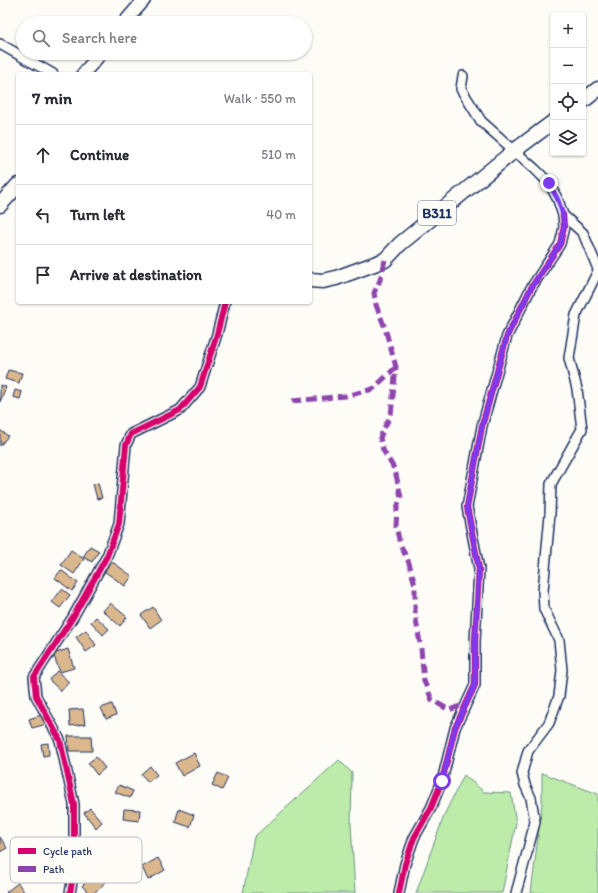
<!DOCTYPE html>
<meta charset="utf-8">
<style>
:root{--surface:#fff;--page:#f7f7f7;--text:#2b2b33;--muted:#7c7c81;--line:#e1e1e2}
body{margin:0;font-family:Itim,sans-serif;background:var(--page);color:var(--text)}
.controls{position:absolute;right:12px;top:12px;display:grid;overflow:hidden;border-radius:4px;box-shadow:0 1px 3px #0004}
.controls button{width:36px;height:36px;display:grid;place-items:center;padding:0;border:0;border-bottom:1px solid var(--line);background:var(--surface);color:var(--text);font:20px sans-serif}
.stop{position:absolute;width:12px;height:12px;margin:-9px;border:3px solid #7c3aed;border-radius:50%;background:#fff}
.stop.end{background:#7c3aed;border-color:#fff;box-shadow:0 1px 4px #0008}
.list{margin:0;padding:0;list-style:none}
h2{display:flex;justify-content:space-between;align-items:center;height:52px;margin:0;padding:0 16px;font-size:17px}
h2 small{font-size:13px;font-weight:400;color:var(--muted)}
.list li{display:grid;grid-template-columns:26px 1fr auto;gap:12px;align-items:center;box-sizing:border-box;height:60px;padding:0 16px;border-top:1px solid var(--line)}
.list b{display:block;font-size:15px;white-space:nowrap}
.list em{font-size:13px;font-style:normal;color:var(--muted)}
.icon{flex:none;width:22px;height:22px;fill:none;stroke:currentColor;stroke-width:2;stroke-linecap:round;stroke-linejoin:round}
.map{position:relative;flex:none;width:598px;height:893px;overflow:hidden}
.search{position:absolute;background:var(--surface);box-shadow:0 1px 3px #0004;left:16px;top:16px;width:296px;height:44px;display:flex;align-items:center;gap:10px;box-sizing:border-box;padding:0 14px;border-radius:22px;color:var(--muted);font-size:15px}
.panel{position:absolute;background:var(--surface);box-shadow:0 1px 3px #0004;left:16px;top:72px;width:296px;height:232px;border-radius:4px}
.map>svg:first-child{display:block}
.green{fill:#bdecaa;stroke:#6c8e84}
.building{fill:#dbb78d;stroke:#1b2f5e}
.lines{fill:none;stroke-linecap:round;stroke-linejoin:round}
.street-casing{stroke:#1b2f5e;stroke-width:12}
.secondary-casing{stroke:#1b2f5e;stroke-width:15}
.primary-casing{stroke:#1b2f5e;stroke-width:17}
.street{stroke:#fdfcf7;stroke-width:9}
.secondary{stroke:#fdfcf7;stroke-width:12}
.primary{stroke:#fdfcf7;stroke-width:14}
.quiet{stroke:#8e44ad;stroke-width:5;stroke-dasharray:10 5;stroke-linecap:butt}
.cycleway-casing{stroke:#fdfcf7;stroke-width:8}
.cycleway{stroke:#d6006c;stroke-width:6}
.route{stroke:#7c3aed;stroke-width:5}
.labels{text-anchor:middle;stroke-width:3;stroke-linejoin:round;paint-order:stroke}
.shield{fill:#fdfcf7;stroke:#5f6c8c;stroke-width:1}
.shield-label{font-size:14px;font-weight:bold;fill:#1b2f5e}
.key{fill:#fdfcf7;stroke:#b9bec9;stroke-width:1}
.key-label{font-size:11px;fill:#1b2f5e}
</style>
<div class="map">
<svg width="598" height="893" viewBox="0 0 598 893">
<rect width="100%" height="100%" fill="#fdfcf7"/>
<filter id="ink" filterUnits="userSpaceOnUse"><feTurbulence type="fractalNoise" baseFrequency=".025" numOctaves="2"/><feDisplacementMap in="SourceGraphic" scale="8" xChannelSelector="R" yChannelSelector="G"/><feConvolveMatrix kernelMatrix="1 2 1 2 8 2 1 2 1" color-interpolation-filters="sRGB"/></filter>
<g filter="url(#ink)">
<!-- green -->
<g class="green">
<path d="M339,760L352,773L351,824L355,893H243L254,837Z"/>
<path d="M542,773L598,794V893H531L542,804Z"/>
<path d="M464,775L484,792L511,793L516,823L502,893H416L445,813Z"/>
</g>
<!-- building -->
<g class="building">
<path d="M8,370L22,373L19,383L5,379Z"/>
<path d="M0,385L6,387L0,402Z"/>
<path d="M15,390L22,392L20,399L13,397Z"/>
<path d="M0,430L8,436L0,446Z"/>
<path d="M98,483L102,498L97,499L93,484Z"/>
<path d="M90,546L99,551L92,562L83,557Z"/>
<path d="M71,550L84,559L74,574L61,565Z"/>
<path d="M111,561L132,576L125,586L104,571Z"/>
<path d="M61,570L78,583L72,591L55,578Z"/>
<path d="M62,589L70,595L60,608L52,602Z"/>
<path d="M110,603L127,617L120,626L103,611Z"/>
<path d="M153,607L161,620L150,628L141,615Z"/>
<path d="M96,617L109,629L103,635L91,622Z"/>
<path d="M86,630L96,645L86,652L76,637Z"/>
<path d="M68,649L74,668L60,672L53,654Z"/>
<path d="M57,671L69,682L61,691L49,680Z"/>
<path d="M112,704L116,715L106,719L101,708Z"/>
<path d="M83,709L85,724L70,726L69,710Z"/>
<path d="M44,714L47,724L32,728L29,719Z"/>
<path d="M68,736H91L92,751H69Z"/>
<path d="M48,743L49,755L43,756L41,744Z"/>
<path d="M194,753L200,766L182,776L175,763Z"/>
<path d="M96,757L105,768L97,775L88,763Z"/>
<path d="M150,766L157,775L148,782L141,774Z"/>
<path d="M218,773L228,778L222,790L212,785Z"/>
<path d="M119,785L133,791L130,798L115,792Z"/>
<path d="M90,808L102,822L96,828L84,813Z"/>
<path d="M124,809L140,810L139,821L123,819Z"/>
<path d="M179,809L194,815L190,827L175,822Z"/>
<path d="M0,837L7,848L0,852Z"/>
<path d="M158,858L165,870L148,880L142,867Z"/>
<path d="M99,869L109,879L94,893H89L82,886Z"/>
<path d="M18,883L25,893H7L6,892Z"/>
</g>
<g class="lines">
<defs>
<g id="street">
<path d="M0,44L53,74"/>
<path d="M463,76L461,89L481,121L535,169L549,183L558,200L563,215L583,233L598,269"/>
<path d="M70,893L74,871V804L60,740L36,696L34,677L73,617L107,556L119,524L126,445L131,434L180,410L200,387L217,334L225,302"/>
<path d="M399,893L405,864L414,838L431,808L442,781L455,728L475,685V641L479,569L467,507L482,426L507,336L531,288L560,244L564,227L563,215"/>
<path d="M516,893L528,849L535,822L531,798L525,785L522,773L528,751L549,723L559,696L562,670L559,640L544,609L543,591L550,514L551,484L582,429L577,389L569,358L576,315L598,271"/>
</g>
<g id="secondary">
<path d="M124,23L144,0"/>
<path d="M83,74L101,53"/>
</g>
<g id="primary">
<path d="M583,101L598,89"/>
<path d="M0,205L18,185"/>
<path d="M310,280L323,281L336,278L385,260L400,244L514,151L553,122"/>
</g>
</defs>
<!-- street casing -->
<use href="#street" class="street-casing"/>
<!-- secondary casing -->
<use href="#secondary" class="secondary-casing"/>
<!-- primary casing -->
<use href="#primary" class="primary-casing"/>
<!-- street -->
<use href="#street" class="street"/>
<!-- secondary -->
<use href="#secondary" class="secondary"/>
<!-- primary -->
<use href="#primary" class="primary"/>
<!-- quiet -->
<g class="quiet">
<path d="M385,260L380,280L374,293L376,305L385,328L396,367L391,415L383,430L380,438L383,450L395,470L401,497L397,508L396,526L400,544L409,563L415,585V614L421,649L424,681L432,700L449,710L466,704"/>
<path d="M292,401L346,396L373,389L396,367"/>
</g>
<defs>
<g id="cycleway">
<path d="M70,893L74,871V804L60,740L36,696L34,677L73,617L107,556L119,524L126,445L131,434L180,410L200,387L217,334L225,302"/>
<path d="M399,893L405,864L414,838L431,808L442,781L455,728L475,685V641L479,569L467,507L482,426L507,336L531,288L560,244L564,227L563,215"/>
</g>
</defs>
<!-- cycleway casing -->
<use href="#cycleway" class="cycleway-casing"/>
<!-- cycleway -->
<use href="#cycleway" class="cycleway"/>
</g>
</g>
<g class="lines" filter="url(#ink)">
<!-- route -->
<path class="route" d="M442,781L455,728L475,685V641L479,569L467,507L482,426L507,336L531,288L560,244L564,227L563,215L558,200L549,183"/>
</g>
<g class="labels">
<!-- shield labels -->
<rect class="shield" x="418" y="201" width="38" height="24" rx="3"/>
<g class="shield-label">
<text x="437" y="218">B311</text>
</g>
</g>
<!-- legend -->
<rect x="10" y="837" width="132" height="46" rx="6" class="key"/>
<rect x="18" y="848" width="18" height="6" fill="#d6006c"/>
<rect x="18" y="866" width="18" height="6" fill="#8e44ad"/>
<g class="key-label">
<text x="43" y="855">Cycle path</text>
<text x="43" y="873">Path</text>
</g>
</svg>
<div class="controls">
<button>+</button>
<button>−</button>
<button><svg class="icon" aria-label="locate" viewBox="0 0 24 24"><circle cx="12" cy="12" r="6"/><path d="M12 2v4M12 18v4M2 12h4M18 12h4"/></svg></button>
<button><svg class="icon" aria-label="layers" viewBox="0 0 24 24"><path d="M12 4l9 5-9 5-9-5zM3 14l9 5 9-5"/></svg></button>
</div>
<div class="stop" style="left:442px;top:781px"></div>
<div class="stop end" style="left:549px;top:183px"></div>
<div class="search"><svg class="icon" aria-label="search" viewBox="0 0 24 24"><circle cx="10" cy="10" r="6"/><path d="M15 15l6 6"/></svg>Search here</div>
<section class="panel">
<h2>7 min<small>Walk · 550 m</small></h2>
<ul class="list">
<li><svg class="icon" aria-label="ahead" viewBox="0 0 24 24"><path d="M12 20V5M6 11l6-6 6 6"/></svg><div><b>Continue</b></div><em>510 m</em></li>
<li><svg class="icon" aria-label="left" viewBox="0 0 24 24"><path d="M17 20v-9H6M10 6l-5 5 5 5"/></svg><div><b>Turn left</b></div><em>40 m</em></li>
<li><svg class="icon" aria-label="arrive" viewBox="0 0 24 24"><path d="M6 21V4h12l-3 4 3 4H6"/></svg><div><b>Arrive at destination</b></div></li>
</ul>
</section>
</div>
